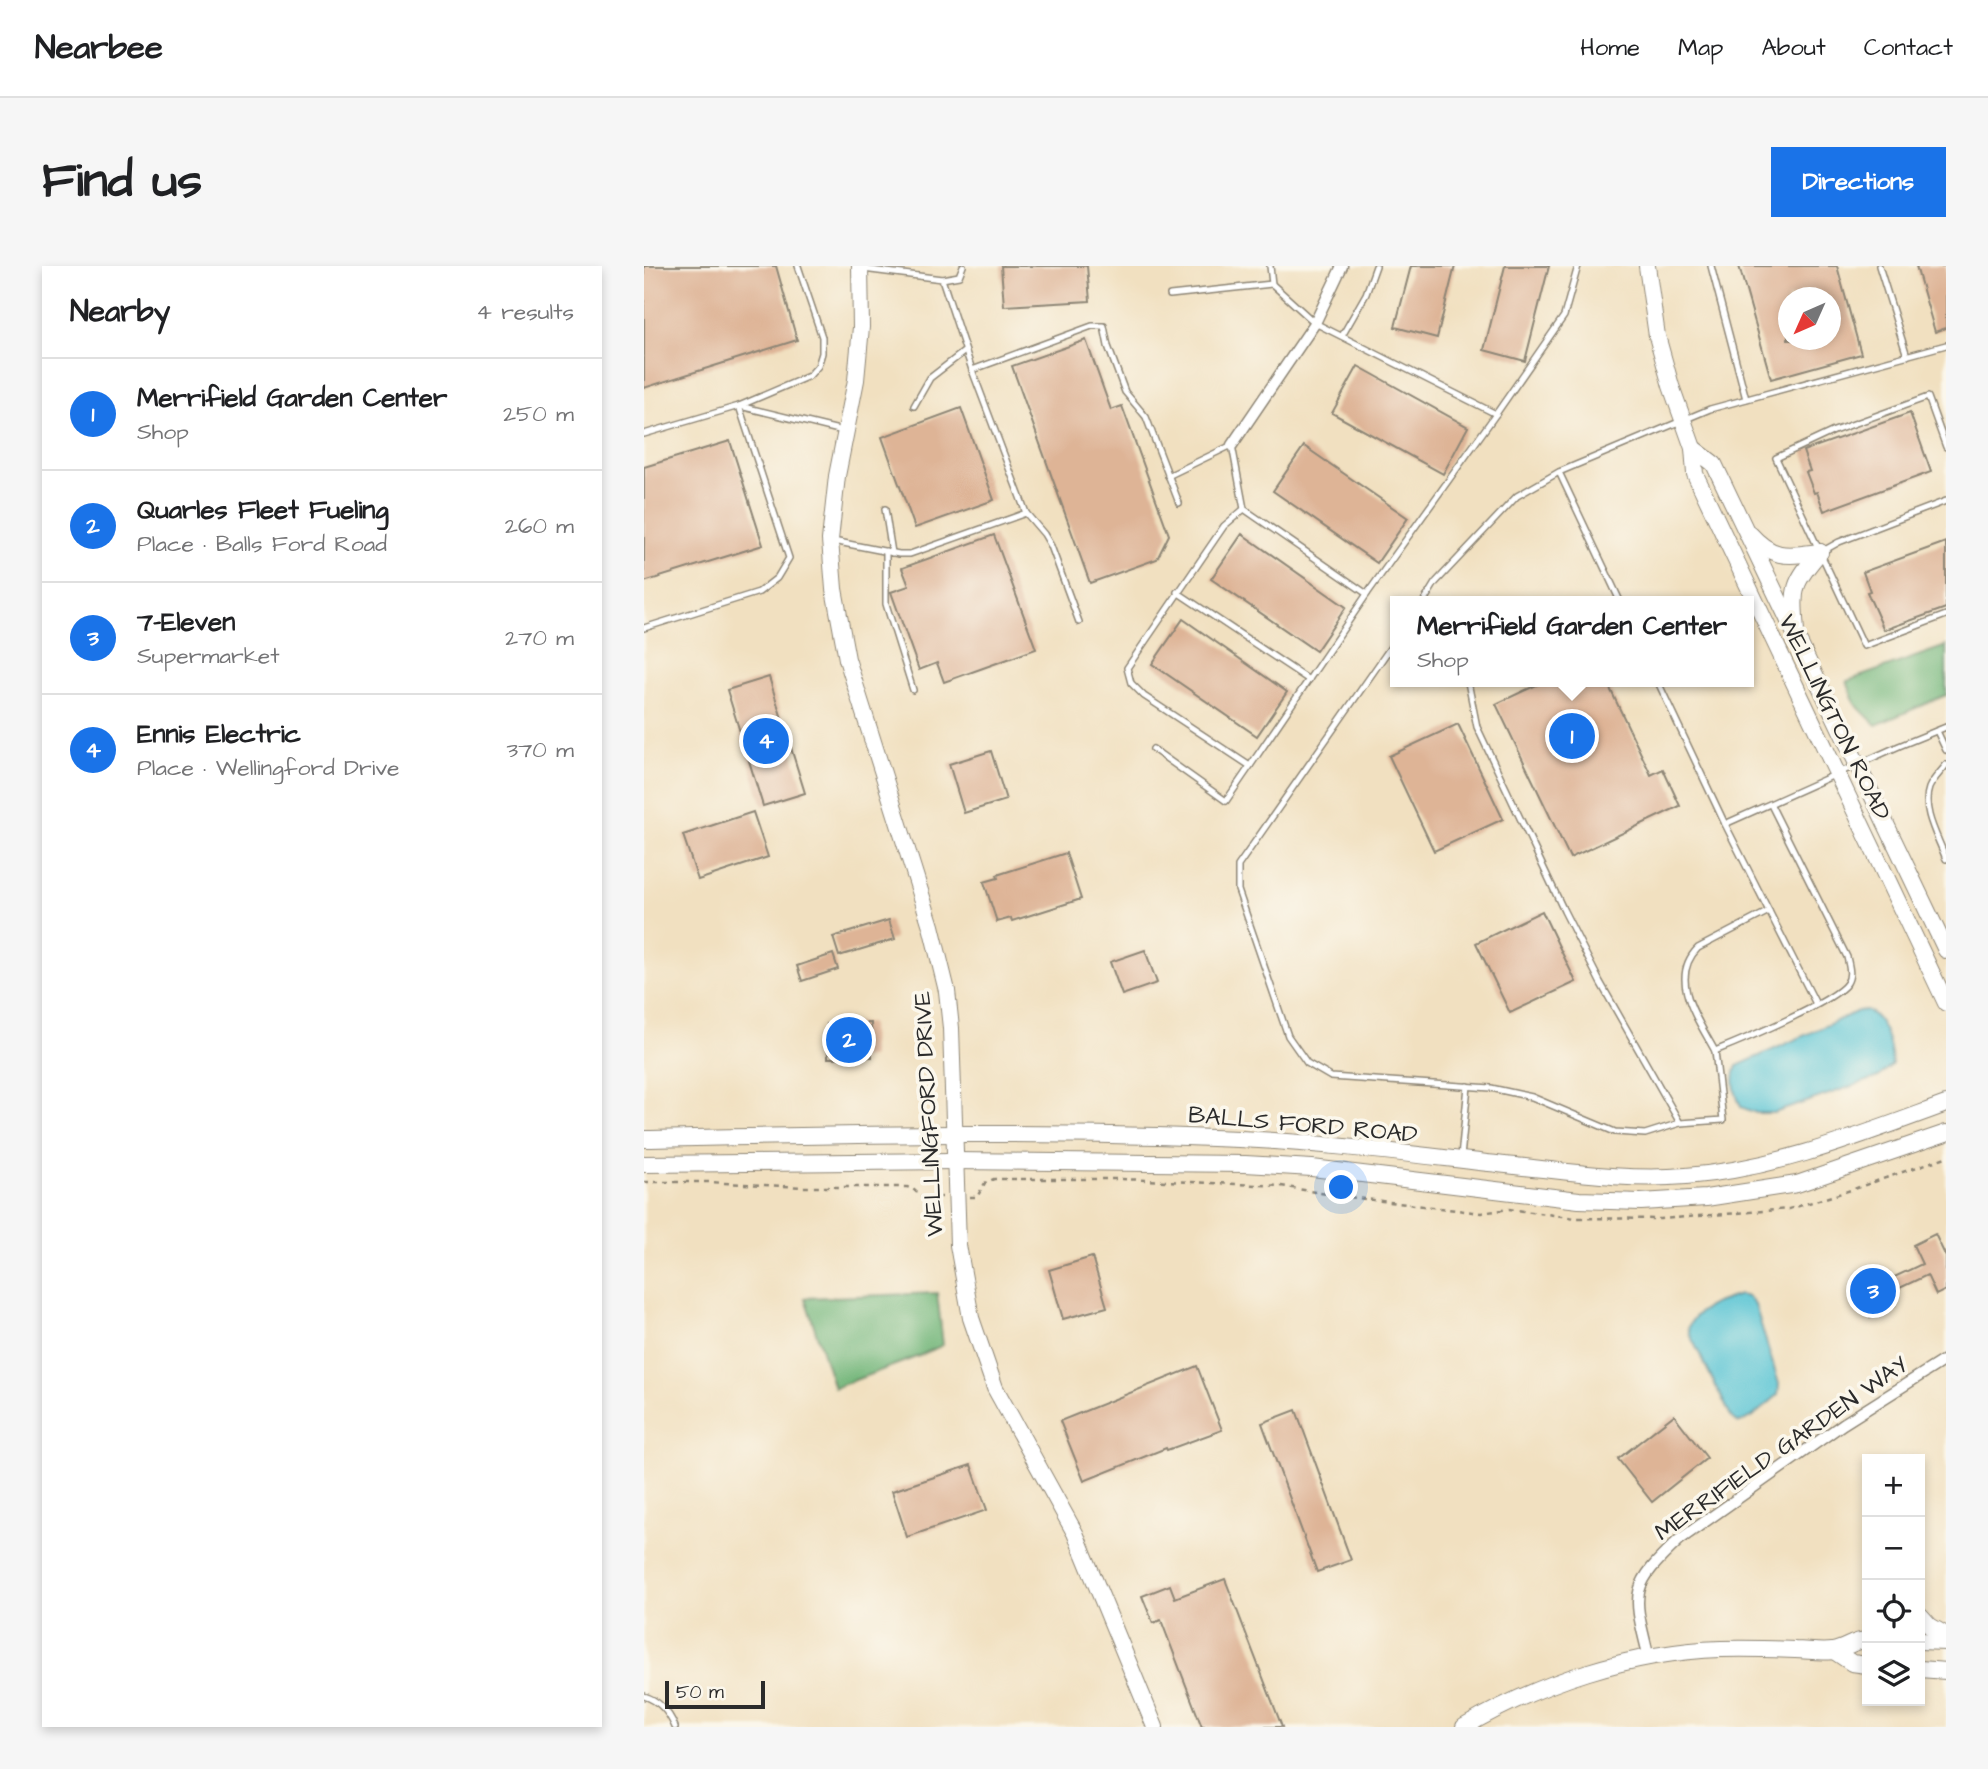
<!DOCTYPE html>
<meta charset="utf-8">
<style>
:root{--surface:#fff;--page:#f6f6f6;--text:#202124;--muted:#757577;--line:#e0e0e0;--accent:#1a73e8}
body{margin:0;font-family:"Architects Daughter",sans-serif;background:var(--page);color:var(--text)}
.controls{position:absolute;right:21px;bottom:21px;display:grid;overflow:hidden;border-radius:0px;box-shadow:0 4px 10px #0003}
.controls button{width:63px;height:63px;display:grid;place-items:center;padding:0;border:0;border-bottom:2px solid var(--line);background:var(--surface);color:var(--text);font:35px sans-serif}
.compass{position:absolute;left:1134px;top:21px;width:63px;height:63px;border-radius:50%;background:var(--surface);box-shadow:0 4px 10px #0003;rotate:225deg}
.scale{position:absolute;left:21px;bottom:18px;width:100px;box-sizing:border-box;padding-left:7px;border:4px solid #2b2b2b;border-top:0;font-size:19px;line-height:24px;white-space:nowrap;color:#2b2b2b;-webkit-text-stroke:5px #fbf7ec;paint-order:stroke}
.you{position:absolute;left:698px;top:922px;width:24px;height:24px;margin:-18px;border:5px solid #fff;border-radius:50%;background:#1a73e8;box-shadow:0 0 0 10px #1a73e833}
.badge{display:grid;place-items:center;width:46px;height:46px;border-radius:50%;background:var(--accent);color:#fff;font-size:23px;font-weight:700}
.pin{position:absolute;translate:-50% -50%;border:4px solid #fff;box-shadow:0 2px 7px #0006}
.popup{position:absolute;left:746px;top:330px;width:364px;height:91px;box-sizing:border-box;display:grid;place-content:center;border-radius:0px;background:var(--surface);filter:drop-shadow(0 2px 5px #0005);font-size:23px;white-space:nowrap;color:var(--muted)}
.popup b{font-size:26px;color:var(--text)}
.popup::after{content:'';position:absolute;left:50%;top:100%;margin-left:-14px;border:14px solid transparent;border-top-color:var(--surface)}
.list{margin:0;padding:0;list-style:none}
h2{display:flex;justify-content:space-between;align-items:center;height:91px;margin:0;padding:0 28px;font-size:30px}
h2 small{font-size:23px;font-weight:400;color:var(--muted)}
.list li{display:grid;grid-template-columns:46px 1fr auto;gap:21px;align-items:center;box-sizing:border-box;height:112px;padding:0 28px;border-top:2px solid var(--line)}
.list b{display:block;font-size:26px;white-space:nowrap}
.list p{margin:0;font-size:23px;white-space:nowrap;color:var(--muted)}
.list em{font-size:23px;font-style:normal;color:var(--muted)}
.icon{flex:none;width:38px;height:38px;fill:none;stroke:currentColor;stroke-width:2;stroke-linecap:round;stroke-linejoin:round}
.map{position:relative;flex:none;width:1302px;height:1461px;overflow:hidden;border-radius:0px}
header{display:flex;align-items:center;gap:42px;box-sizing:border-box;height:98px;padding:0 35px;background:var(--surface);border-bottom:2px solid var(--line)}
header strong{font-size:33px}
nav{display:flex;gap:38px;margin-inline-start:auto;font-size:24px}
.intro{display:flex;align-items:center;justify-content:space-between;box-sizing:border-box;height:168px;padding:0 42px}
h1{margin:0;font-size:49px}
.button{padding:18px 32px;border-radius:0px;background:var(--accent);color:#fff;font-size:24px;font-weight:700}
main{display:flex;gap:42px;padding:0 42px}
aside{flex:1;background:var(--surface);border-radius:0px;box-shadow:0 4px 10px #0003}
.map>svg:first-child{display:block}
.forest{fill:#71b578;stroke:#4e7052;stroke-width:2}
.water{fill:#59c4d4;stroke:#427880;stroke-width:2}
.building{fill:#deb496;fill-rule:evenodd}
.lines{fill:none;stroke-linecap:round;stroke-linejoin:round}
.lane-casing{stroke:#8e8676;stroke-width:8}
.street-casing{stroke:#8e8676;stroke-width:13}
.secondary-casing{stroke:#8e8676;stroke-width:18}
.path{stroke:#8e8676;stroke-width:2.5;stroke-dasharray:5 5;stroke-linecap:butt}
.lane{stroke:#fff;stroke-width:5}
.street{stroke:#fff;stroke-width:10}
.secondary{stroke:#fff;stroke-width:16}
.labels{text-anchor:middle;stroke-width:7;stroke-linejoin:round;paint-order:stroke}
.street-label{font-size:24px;fill:#2b2b2b;stroke:#fbf7ec}
</style>
<header>
<strong>Nearbee</strong>
<nav><a>Home</a><a>Map</a><a>About</a><a>Contact</a></nav>
</header>
<div class="intro"><h1>Find us</h1><a class="button">Directions</a></div>
<main>
<aside>
<h2>Nearby<small>4 results</small></h2>
<ul class="list">
<li><span class="badge">1</span><div><b>Merrifield Garden Center</b><p>Shop</p></div><em>250 m</em></li>
<li><span class="badge">2</span><div><b>Quarles Fleet Fueling</b><p>Place · Balls Ford Road</p></div><em>260 m</em></li>
<li><span class="badge">3</span><div><b>7-Eleven</b><p>Supermarket</p></div><em>270 m</em></li>
<li><span class="badge">4</span><div><b>Ennis Electric</b><p>Place · Wellingford Drive</p></div><em>370 m</em></li>
</ul>
</aside>
<div class="map">
<svg width="1302" height="1461" viewBox="0 0 1302 1461">
<rect width="100%" height="100%" fill="#fbf7ec"/>
<filter id="ink" filterUnits="userSpaceOnUse"><feTurbulence type="fractalNoise" baseFrequency=".0143" numOctaves="2"/><feDisplacementMap in="SourceGraphic" scale="14" xChannelSelector="R" yChannelSelector="G"/><feConvolveMatrix kernelMatrix="1 2 1 2 8 2 1 2 1" color-interpolation-filters="sRGB"/></filter>
<filter id="wash" filterUnits="userSpaceOnUse"><feTurbulence type="fractalNoise" baseFrequency=".00686" numOctaves="4" result="noise"/><feDisplacementMap in="SourceGraphic" scale="28" xChannelSelector="R" yChannelSelector="G"/><feGaussianBlur stdDeviation="1.57" result="paint"/><feColorMatrix in="noise" values="0 0 0 0 0 0 0 0 0 0 0 0 0 0 0 0 0 1.4 0 .05"/><feComposite in="paint" operator="in"/></filter>
<g filter="url(#wash)">
<rect width="100%" height="100%" fill="#f1e0c0"/>
<!-- forest -->
<g class="forest">
<path d="M1302,380V429L1232,459L1211,438L1203,415Z"/>
<path d="M293,1027L299,1079L275,1090L190,1122L161,1032Z"/>
</g>
<!-- water -->
<g class="water">
<path d="M1222,744C1240,752 1247,779 1248,798L1235,811L1130,847H1112L1097,841C1091,828 1087,813 1093,800L1214,745Z"/>
<path d="M1095,1029L1104,1031L1111,1039L1135,1118L1134,1129L1108,1151L1095,1157L1088,1152L1046,1069L1044,1061C1055,1040 1074,1036 1095,1029Z"/>
</g>
<g id="blocks">
<!-- building -->
<g class="building">
<path d="M0,0H132L153,74L0,122Z"/>
<path d="M357,0H443L446,35L360,40Z"/>
<path d="M767,0H811L793,72L751,61Z"/>
<path d="M861,0H905L881,95L840,84Z"/>
<path d="M1095,0H1193L1217,88L1127,113ZM1144,32H1186V74H1144Z"/>
<path d="M1272,0H1302V62L1291,66Z"/>
<path d="M442,74L467,144L478,140L525,269L513,293L446,317L368,100Z"/>
<path d="M714,100L824,161L799,208L688,147Z"/>
<path d="M317,142L350,234L271,262L238,171Z"/>
<path d="M1266,147L1287,206L1180,245L1173,226L1170,227L1162,206L1166,205L1159,185Z"/>
<path d="M86,175L119,279L0,316V201Z"/>
<path d="M660,180L764,252L733,297L629,225Z"/>
<path d="M598,268L702,341L672,385L567,313Z"/>
<path d="M350,269L392,383L300,416L293,397L275,404L247,326L265,320L258,302Z"/>
<path d="M1302,276V342L1240,364L1223,326L1226,325L1219,306Z"/>
<path d="M539,353L643,426L613,470L508,398Z"/>
<path d="M125,411L161,527L119,540L83,424Z"/>
<path d="M899,416H963L1007,509L1019,503L1036,540L926,592L852,438Z"/>
<path d="M814,458L859,553L790,585L745,490Z"/>
<path d="M347,485L362,534L320,547L305,498Z"/>
<path d="M109,546L124,591L54,614L39,569Z"/>
<path d="M422,587L437,633L368,655L367,652L353,656L340,616L354,612L353,609Z"/>
<path d="M898,645L932,716L866,747L832,677Z"/>
<path d="M245,654L251,673L195,690L189,671Z"/>
<path d="M501,684L513,717L478,729L466,696Z"/>
<path d="M189,688L194,703L158,715L153,700Z"/>
<path d="M227,757L228,791L184,792L183,758Z"/>
<path d="M1291,968L1302,991V1024L1292,1029L1283,1009L1245,1027L1251,1039L1226,1051L1212,1020L1236,1008L1240,1016L1278,998L1269,979Z"/>
<path d="M448,991L463,1041L419,1053L405,1004Z"/>
<path d="M553,1100L578,1164L523,1184L522,1182L440,1215L416,1155Z"/>
<path d="M652,1144L707,1294L673,1306L618,1157Z"/>
<path d="M1030,1149L1063,1192L1008,1236L974,1193Z"/>
<path d="M327,1199L343,1244L263,1271L248,1225Z"/>
<path d="M581,1313L638,1461H558L517,1354L509,1357L498,1330L526,1319L531,1332Z"/>
</g>
</g>
</g>
<g filter="url(#ink)">
<use href="#blocks" fill-opacity="0" stroke="#8e8676" stroke-width="2"/>
<g class="lines">
<defs>
<g id="lane">
<path d="M626,0L628,18"/>
<path d="M1067,0L1102,133"/>
<path d="M1235,0L1263,90"/>
<path d="M298,13L315,10L319,0"/>
<path d="M526,29L628,18L671,57L852,148L920,50L934,0"/>
<path d="M698,70L722,28L732,0"/>
<path d="M328,104L448,60H460L464,80L481,126L502,151L535,237"/>
<path d="M96,140L199,165"/>
<path d="M270,140L286,112L321,85"/>
<path d="M0,168L95,140L165,110L174,100L178,87V71L154,0"/>
<path d="M1302,181L1284,131L1190,165L1132,192L1220,380L1302,349"/>
<path d="M524,210L588,179L600,243L723,328L852,148"/>
<path d="M241,243L248,287"/>
<path d="M382,247L400,268L407,280L435,356"/>
<path d="M189,275L255,288H266L382,247L328,104L298,13L219,3"/>
<path d="M242,285V338L269,424"/>
<path d="M1179,285L1195,276L1302,235"/>
<path d="M533,326L665,414"/>
<path d="M780,335L791,317L873,230L915,206"/>
<path d="M976,335L915,206L1066,143L1302,79"/>
<path d="M0,362L115,326L133,312L145,292L95,140"/>
<path d="M751,375L594,600V624L644,770L663,797L687,811L847,822L888,831L971,866L1001,868L1036,857"/>
<path d="M824,416L833,461L920,645L956,716L1036,857L1079,854L1071,785"/>
<path d="M1014,416L1081,558L1255,480L1302,461"/>
<path d="M1293,465L1302,484"/>
<path d="M509,483L582,535L606,500L500,430L487,417L483,402L580,260L600,243"/>
<path d="M1302,499C1296,507 1289,513 1285,522C1277,544 1295,573 1302,593"/>
<path d="M606,500L723,328"/>
<path d="M1081,558L1172,738"/>
<path d="M1125,645L1054,682C1023,713 1055,755 1071,785C1096,775 1191,736 1203,717C1208,709 1205,700 1203,691L1127,539"/>
<path d="M817,891L824,820"/>
<path d="M0,1430C16,1435 25,1446 31,1461"/>
</g>
<g id="street">
<path d="M588,179L671,57L698,0"/>
<path d="M1005,1392C989,1327 984,1322 1035,1274L1199,1158L1302,1093"/>
</g>
<g id="secondary">
<path d="M216,0L217,61L212,114L193,210L186,274L190,323L203,393L287,660L303,725L307,762L314,979L327,1052L351,1122L431,1267L511,1461"/>
<path d="M1003,0L1013,70L1027,120L1049,182L1051,208L1302,737"/>
<path d="M1049,182L1070,198L1302,684"/>
<path d="M1106,268C1129,294 1144,290 1176,286"/>
<path d="M1152,366C1149,323 1147,319 1176,286"/>
<path d="M0,873C198,869 396,864 595,873C687,877 779,890 871,900C927,906 985,915 1042,910C1133,903 1217,869 1302,838"/>
<path d="M0,898L310,895L601,898L668,902L935,934L997,936L1062,932L1153,918L1302,867"/>
<path d="M1276,1349L1286,1360L1302,1369"/>
<path d="M1276,1375L1302,1376"/>
<path d="M1190,1385L1208,1397L1223,1399"/>
<path d="M1276,1403L1302,1405"/>
<path d="M820,1461C896,1416 988,1386 1077,1383C1102,1382 1127,1383 1151,1384C1163,1384 1177,1387 1189,1385C1201,1383 1210,1374 1223,1374"/>
</g>
</defs>
<!-- lane casing -->
<use href="#lane" class="lane-casing"/>
<!-- street casing -->
<use href="#street" class="street-casing"/>
<!-- secondary casing -->
<use href="#secondary" class="secondary-casing"/>
<!-- path -->
<g class="path">
<path d="M0,916H63L159,921H263L269,923L279,932L298,931"/>
<path d="M326,931H333L341,917L350,913H478L637,920L688,929L837,947L865,943L932,952L1017,953L1145,943L1201,926L1302,891"/>
</g>
<!-- lane -->
<use href="#lane" class="lane"/>
<!-- street -->
<use href="#street" class="street"/>
<!-- secondary -->
<use href="#secondary" class="secondary"/>
</g>
</g>
<g class="labels">
<!-- street labels -->
<g class="street-label">
<text transform="translate(1191 451) rotate(64)" y="8">WELLINGTON ROAD</text>
<text transform="translate(284 848) rotate(-93)" y="8">WELLINGFORD DRIVE</text>
<text transform="translate(659 858) rotate(5)" y="8">BALLS FORD ROAD</text>
<text transform="translate(1137 1182) rotate(-35)" y="8">MERRIFIELD GARDEN WAY</text>
</g>
</g>
</svg>
<div class="controls">
<button>+</button>
<button>−</button>
<button><svg class="icon" aria-label="locate" viewBox="0 0 24 24"><circle cx="12" cy="12" r="6"/><path d="M12 2v4M12 18v4M2 12h4M18 12h4"/></svg></button>
<button><svg class="icon" aria-label="layers" viewBox="0 0 24 24"><path d="M12 4l9 5-9 5-9-5zM3 14l9 5 9-5"/></svg></button>
</div>
<svg class="compass" viewBox="-18 -18 36 36"><path d="M0-13l5 13h-10z" fill="#e53935"/><path d="M0 13l5-13h-10z" fill="#757577"/></svg>
<div class="scale">50 m</div>
<div class="you"></div>
<div class="pin badge" style="left:928px;top:470px">1</div>
<div class="popup"><b>Merrifield Garden Center</b>Shop</div>
<div class="pin badge" style="left:205px;top:774px">2</div>
<div class="pin badge" style="left:1229px;top:1025px">3</div>
<div class="pin badge" style="left:122px;top:475px">4</div>
</div>
</main>
